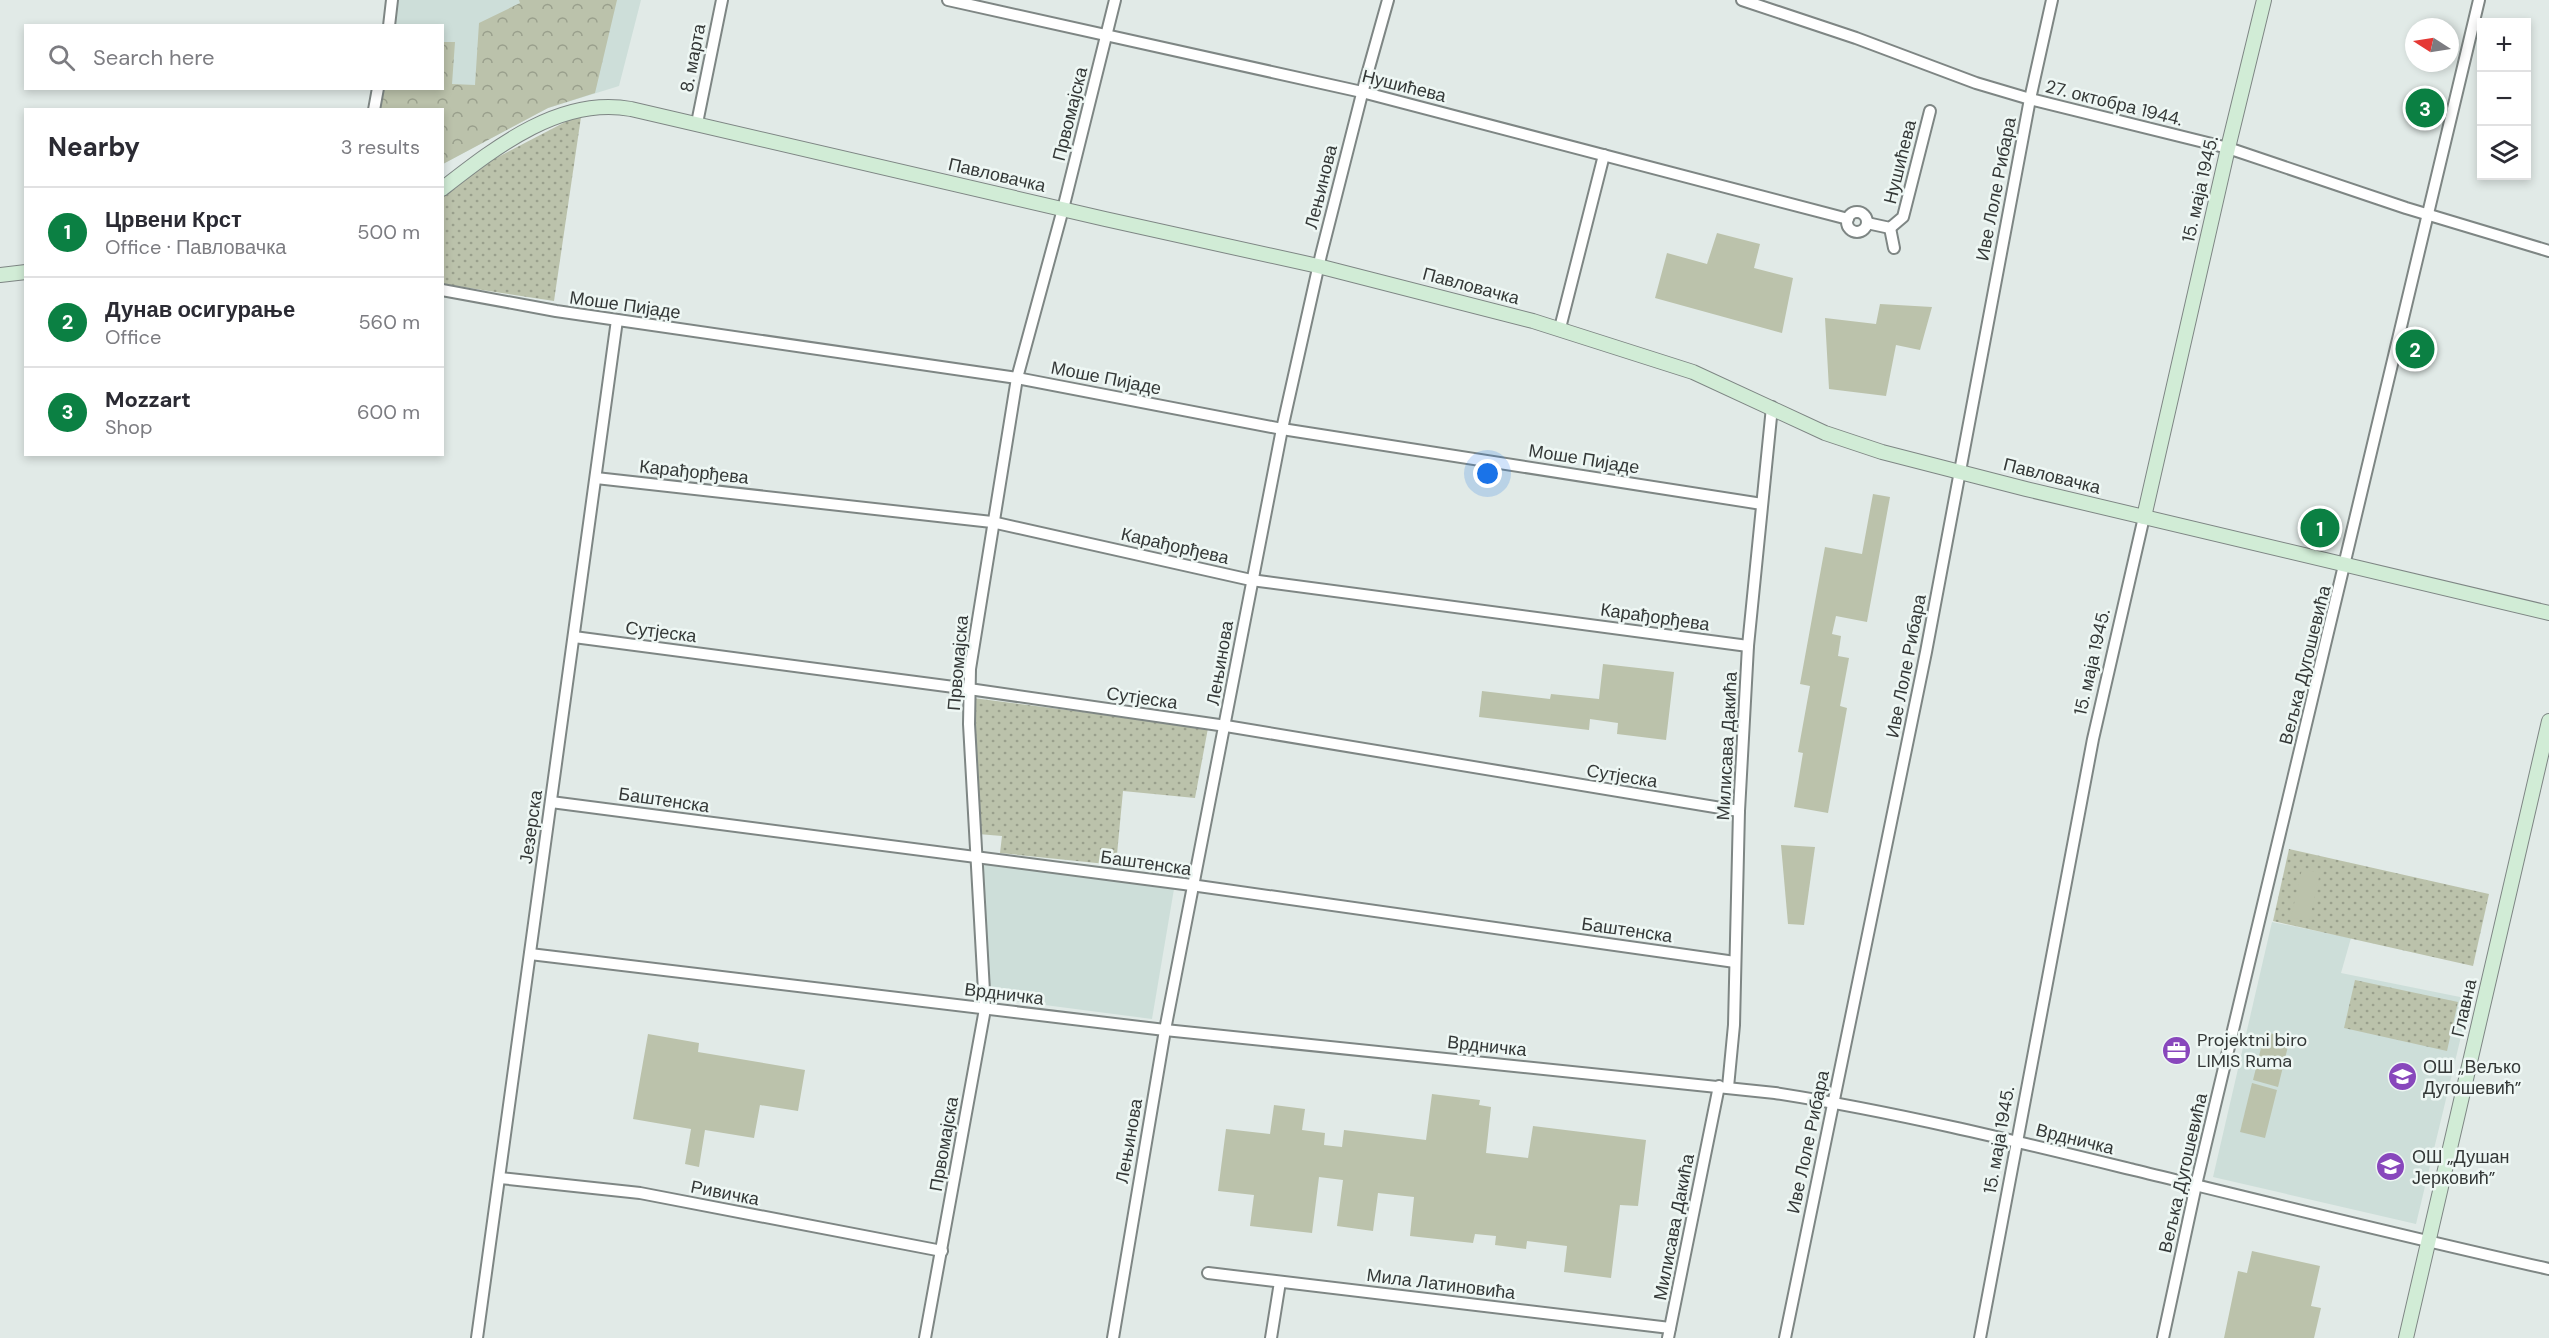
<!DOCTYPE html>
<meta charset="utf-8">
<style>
:root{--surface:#fff;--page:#f2f2f3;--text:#2b2b33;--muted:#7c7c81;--line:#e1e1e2;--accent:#0b8043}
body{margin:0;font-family:"DM Sans",sans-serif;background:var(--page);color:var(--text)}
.controls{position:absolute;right:18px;top:18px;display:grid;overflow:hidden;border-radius:0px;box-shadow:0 3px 9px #0003}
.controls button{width:54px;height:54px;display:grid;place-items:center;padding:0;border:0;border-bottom:2px solid var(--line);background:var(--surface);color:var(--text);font:30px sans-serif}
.compass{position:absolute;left:2405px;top:18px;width:54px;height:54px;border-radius:50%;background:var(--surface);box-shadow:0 3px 9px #0003;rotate:282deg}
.you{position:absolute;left:1488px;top:474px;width:21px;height:21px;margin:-15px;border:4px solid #fff;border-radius:50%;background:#1a73e8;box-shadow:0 0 0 9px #1a73e833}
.badge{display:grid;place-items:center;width:39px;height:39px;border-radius:50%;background:var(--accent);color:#fff;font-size:20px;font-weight:700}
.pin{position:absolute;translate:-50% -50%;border:3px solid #fff;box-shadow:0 2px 6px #0006}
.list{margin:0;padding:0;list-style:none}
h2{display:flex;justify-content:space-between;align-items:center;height:78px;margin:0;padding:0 24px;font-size:26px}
h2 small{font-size:20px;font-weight:400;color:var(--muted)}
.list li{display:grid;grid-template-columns:39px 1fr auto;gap:18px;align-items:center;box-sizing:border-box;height:90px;padding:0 24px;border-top:2px solid var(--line)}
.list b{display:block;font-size:22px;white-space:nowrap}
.list p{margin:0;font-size:20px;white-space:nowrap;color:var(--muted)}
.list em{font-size:20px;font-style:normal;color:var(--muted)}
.icon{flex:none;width:33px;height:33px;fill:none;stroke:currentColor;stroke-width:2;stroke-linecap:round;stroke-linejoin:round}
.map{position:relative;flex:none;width:2549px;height:1338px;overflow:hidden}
.search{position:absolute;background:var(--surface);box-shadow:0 3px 9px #0003;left:24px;top:24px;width:420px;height:66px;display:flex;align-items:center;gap:15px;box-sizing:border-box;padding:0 21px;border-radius:0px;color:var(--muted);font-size:22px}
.panel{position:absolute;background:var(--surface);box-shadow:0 3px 9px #0003;left:24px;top:108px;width:420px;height:348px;border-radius:0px}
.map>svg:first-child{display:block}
.built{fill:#cdded9}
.grass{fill:url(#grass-dots)}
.forest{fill:url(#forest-crowns)}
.garden{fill:#bbc2ab}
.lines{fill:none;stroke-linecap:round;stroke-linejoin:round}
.street-casing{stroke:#7e8684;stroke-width:14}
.secondary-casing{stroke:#7e8684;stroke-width:16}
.street{stroke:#fff;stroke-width:10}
.secondary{stroke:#d1ecd6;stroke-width:14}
.labels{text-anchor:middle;stroke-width:5;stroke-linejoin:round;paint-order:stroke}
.street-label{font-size:18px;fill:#343837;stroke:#eef7f4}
.poi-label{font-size:18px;fill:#343837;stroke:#eef7f4;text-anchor:start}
</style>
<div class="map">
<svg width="2549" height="1338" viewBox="0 0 2549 1338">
<defs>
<pattern id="grass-dots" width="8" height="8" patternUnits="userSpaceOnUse" patternTransform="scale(1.5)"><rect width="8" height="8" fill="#bbc2ab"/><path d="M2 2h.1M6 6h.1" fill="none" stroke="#999f8c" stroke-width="1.8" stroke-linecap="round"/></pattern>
<pattern id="forest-crowns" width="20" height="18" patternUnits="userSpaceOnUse" patternTransform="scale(1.5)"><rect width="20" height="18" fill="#bbc2ab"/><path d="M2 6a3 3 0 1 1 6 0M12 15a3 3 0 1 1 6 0" fill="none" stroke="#999f8c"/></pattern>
</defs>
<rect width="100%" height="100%" fill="#e1eae7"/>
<!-- built -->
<g class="built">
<path d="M397,0H641L619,86L548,108L443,164L442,26L393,25Z"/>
<path d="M980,860L1174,889L1152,1019L991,998Z"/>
<path d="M2272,922L2351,938L2341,973L2470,999L2416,1224L2213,1177Z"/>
</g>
<!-- grass -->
<g class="grass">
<path d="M581,117L554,301L443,284L442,195L475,169L569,120Z"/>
<path d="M973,698L1208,728L1195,798L1123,791L1116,865L1000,853L1002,836L978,834Z"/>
<path d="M2289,849L2489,894L2473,966L2273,921Z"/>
<path d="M2355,980L2458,1002L2447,1051L2344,1028Z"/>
</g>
<!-- forest -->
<path class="forest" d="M519,0H617L595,93L548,108L443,164L442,110H379L382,89L442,88L443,42H455L452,84L475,85L479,23L520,3Z"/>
<!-- garden -->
<g class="garden">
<path d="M1717,233L1760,244L1754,268L1793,278L1782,333L1655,298L1667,253L1707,264Z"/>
<path d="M1880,304L1932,307L1920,350L1896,345L1886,396L1829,389L1825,318L1876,324Z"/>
<path d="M1873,494L1890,497L1867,622L1836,616L1832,634L1841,636L1838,656L1849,658L1840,706L1847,708L1828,813L1794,807L1803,753L1798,752L1810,686L1800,684L1825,547L1862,554Z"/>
<path d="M1603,664L1674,672L1666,740L1617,734L1618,723L1590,719L1589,730L1479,717L1482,691L1550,699L1551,694L1599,699Z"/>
<path d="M1781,845L1815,847L1804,925L1788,924Z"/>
<path d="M2302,869L2320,873L2309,922L2291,917Z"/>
<path d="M2265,1032L2290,1038L2278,1087L2253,1080Z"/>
<path d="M648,1034L699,1043L698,1052L805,1070L798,1111L760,1105L754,1138L705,1130L699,1167L685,1164L691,1129L633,1119Z"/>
<path d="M2252,1083L2277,1090L2265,1138L2240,1132Z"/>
<path d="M1432,1094L1480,1100L1479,1105L1491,1107L1486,1153L1528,1158L1533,1126L1646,1140L1638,1206L1620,1205L1611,1278L1564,1272L1567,1246L1527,1241L1526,1249L1495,1245L1496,1236L1475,1234L1473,1243L1410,1236L1414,1197L1378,1193L1373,1231L1337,1226L1343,1180L1319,1177L1312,1233L1250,1226L1254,1195L1218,1191L1226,1129L1270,1134L1274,1105L1305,1109L1302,1130L1325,1133L1324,1145L1342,1147L1344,1130L1426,1140Z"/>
<path d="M2252,1251L2320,1266L2311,1306L2321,1308L2314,1338H2224L2238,1271L2247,1273Z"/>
</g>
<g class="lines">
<defs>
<g id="street">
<path d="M948,0L1362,92L1848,219"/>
<path d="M1742,0L1856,38L1976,83L2030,99L2228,148L2406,208L2549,251"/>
<path d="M389,26L392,0"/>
<path d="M374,110L378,88"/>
<path d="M697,123L722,0"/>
<circle cx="1857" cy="222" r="10"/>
<path d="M1867,223L1890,228L1903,217L1930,111"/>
<path d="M1890,228L1894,248"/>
<path d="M442,290L556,311L1017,378L1282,429L1762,504"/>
<path d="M1560,328L1604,155"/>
<path d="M596,478L992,522L1251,580L1748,646"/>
<path d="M574,637L969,689L1226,726L1739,811"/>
<path d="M551,802L1184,884L1735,962"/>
<path d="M530,954L1165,1030L1775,1093C1897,1112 2015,1141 2134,1170C2273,1204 2410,1238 2549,1269"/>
<path d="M1728,1087L1734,1025L1739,811L1748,646L1772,407"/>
<path d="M500,1178L640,1193L942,1251"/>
<path d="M1208,1273L1670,1328"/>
<path d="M477,1338L617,320"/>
<path d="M925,1338L985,1009L969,724L970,669L1017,378L1063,209L1115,0"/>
<path d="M1113,1338L1165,1030L1282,429L1321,255L1365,82L1388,0"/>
<path d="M1271,1338L1280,1282"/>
<path d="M1668,1338L1719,1086"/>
<path d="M1785,1338L1926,652L2030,99L2052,0"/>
<path d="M1980,1338L2093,739L2144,517"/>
<path d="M2163,1338L2196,1185L2479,0"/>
</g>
<g id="secondary">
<path d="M442,189C496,147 560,96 631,109L1105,219L1318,266L1533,321L1693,372L1825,433L1882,452L2026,489L2549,613"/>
<path d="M0,275L26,272"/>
<path d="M2144,517L2228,148L2264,0"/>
<path d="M2406,1338L2549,721"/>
</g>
</defs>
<!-- street casing -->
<use href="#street" class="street-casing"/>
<!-- secondary casing -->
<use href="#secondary" class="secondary-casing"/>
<!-- street -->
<use href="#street" class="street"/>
<!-- secondary -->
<use href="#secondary" class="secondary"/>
</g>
<!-- icons -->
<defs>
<symbol id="office-disc" viewBox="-11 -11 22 22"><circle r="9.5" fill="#8847bc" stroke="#eef7f4"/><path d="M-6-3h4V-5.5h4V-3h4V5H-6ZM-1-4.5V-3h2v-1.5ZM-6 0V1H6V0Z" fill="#fff"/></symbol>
<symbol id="school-disc" viewBox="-11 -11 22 22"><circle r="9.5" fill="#8847bc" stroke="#eef7f4"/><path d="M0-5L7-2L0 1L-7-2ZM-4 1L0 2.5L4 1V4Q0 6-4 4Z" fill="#fff"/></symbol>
</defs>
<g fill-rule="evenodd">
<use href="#office-disc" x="2160" y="1034" width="33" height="33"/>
<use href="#school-disc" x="2386" y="1060" width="33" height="33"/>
<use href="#school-disc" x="2374" y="1150" width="33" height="33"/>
</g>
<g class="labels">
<!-- street labels -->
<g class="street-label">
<text transform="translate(693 58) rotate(-79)" y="6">8. марта</text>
<text transform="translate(1404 86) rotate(14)" y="6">Нушићева</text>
<text transform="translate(2114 103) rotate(14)" y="6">27. октобра 1944.</text>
<text transform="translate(1070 114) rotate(-76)" y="6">Првомајска</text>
<text transform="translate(1900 162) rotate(-76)" y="6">Нушићева</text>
<text transform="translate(997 175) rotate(13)" y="6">Павловачка</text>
<text transform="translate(1321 187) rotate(-76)" y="6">Лењинова</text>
<text transform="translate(1996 189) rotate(-79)" y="6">Иве Лоле Рибара</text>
<text transform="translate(2200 189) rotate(-77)" y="6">15. маја 1945.</text>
<text transform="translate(1471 286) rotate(15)" y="6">Павловачка</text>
<text transform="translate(625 305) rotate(8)" y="6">Моше Пијаде</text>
<text transform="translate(1106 378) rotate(11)" y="6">Моше Пијаде</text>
<text transform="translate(1584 459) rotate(9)" y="6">Моше Пијаде</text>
<text transform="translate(694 472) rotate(6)" y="6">Карађорђева</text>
<text transform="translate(2052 476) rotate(14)" y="6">Павловачка</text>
<text transform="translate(1175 546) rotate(13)" y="6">Карађорђева</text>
<text transform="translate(1655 617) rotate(8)" y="6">Карађорђева</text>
<text transform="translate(661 632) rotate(7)" y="6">Сутјеска</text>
<text transform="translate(2092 662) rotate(-77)" y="6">15. маја 1945.</text>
<text transform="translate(958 663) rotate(-85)" y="6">Првомајска</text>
<text transform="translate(1220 663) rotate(-80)" y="6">Лењинова</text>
<text transform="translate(2305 665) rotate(-76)" y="6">Вељка Дугошевића</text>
<text transform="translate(1906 666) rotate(-79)" y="6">Иве Лоле Рибара</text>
<text transform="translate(1142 698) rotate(8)" y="6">Сутјеска</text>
<text transform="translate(1727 746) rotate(-87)" y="6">Милисава Дакића</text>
<text transform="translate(1622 776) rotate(9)" y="6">Сутјеска</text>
<text transform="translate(664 800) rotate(8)" y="6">Баштенска</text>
<text transform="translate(531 827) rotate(-82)" y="6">Језерска</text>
<text transform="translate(1146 863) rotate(8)" y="6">Баштенска</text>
<text transform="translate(1627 930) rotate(8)" y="6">Баштенска</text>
<text transform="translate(1004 994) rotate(7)" y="6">Врдничка</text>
<text transform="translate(2464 1008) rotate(-77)" y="6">Главна</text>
<text transform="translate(1487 1046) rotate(6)" y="6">Врдничка</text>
<text transform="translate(2075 1139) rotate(14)" y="6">Врдничка</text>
<text transform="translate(1999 1140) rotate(-80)" y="6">15. маја 1945.</text>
<text transform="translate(1129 1141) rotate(-80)" y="6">Лењинова</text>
<text transform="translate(1808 1142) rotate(-78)" y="6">Иве Лоле Рибара</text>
<text transform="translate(944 1144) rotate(-80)" y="6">Првомајска</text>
<text transform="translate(2183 1173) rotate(-77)" y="6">Вељка Дугошевића</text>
<text transform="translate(725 1193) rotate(11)" y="6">Ривичка</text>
<text transform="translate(1674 1227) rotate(-79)" y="6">Милисава Дакића</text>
<text transform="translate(1441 1284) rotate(7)" y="6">Мила Латиновића</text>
</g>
<!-- poi labels -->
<g class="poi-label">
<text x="2197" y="1046">Projektni biro<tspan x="2197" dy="21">LIMIS Ruma</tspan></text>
<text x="2423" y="1073">ОШ „Вељко<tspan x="2423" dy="21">Дугошевић”</tspan></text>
<text x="2412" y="1163">ОШ „Душан<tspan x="2412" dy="21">Јерковић”</tspan></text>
</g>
</g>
</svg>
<div class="controls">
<button>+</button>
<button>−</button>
<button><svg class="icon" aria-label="layers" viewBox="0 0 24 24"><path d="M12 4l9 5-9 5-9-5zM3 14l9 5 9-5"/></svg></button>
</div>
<svg class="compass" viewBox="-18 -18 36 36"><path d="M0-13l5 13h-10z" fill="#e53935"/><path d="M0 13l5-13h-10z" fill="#7c7c81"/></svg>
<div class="you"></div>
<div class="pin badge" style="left:2320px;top:528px">1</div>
<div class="pin badge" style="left:2415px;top:349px">2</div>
<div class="pin badge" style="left:2425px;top:108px">3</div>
<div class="search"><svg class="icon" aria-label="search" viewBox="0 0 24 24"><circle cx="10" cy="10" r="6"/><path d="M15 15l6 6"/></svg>Search here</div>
<section class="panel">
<h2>Nearby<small>3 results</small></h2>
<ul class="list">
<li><span class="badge">1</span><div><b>Црвени Крст</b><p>Office · Павловачка</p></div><em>500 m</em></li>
<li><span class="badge">2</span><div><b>Дунав осигурање</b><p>Office</p></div><em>560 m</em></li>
<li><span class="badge">3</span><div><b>Mozzart</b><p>Shop</p></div><em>600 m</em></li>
</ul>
</section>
</div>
